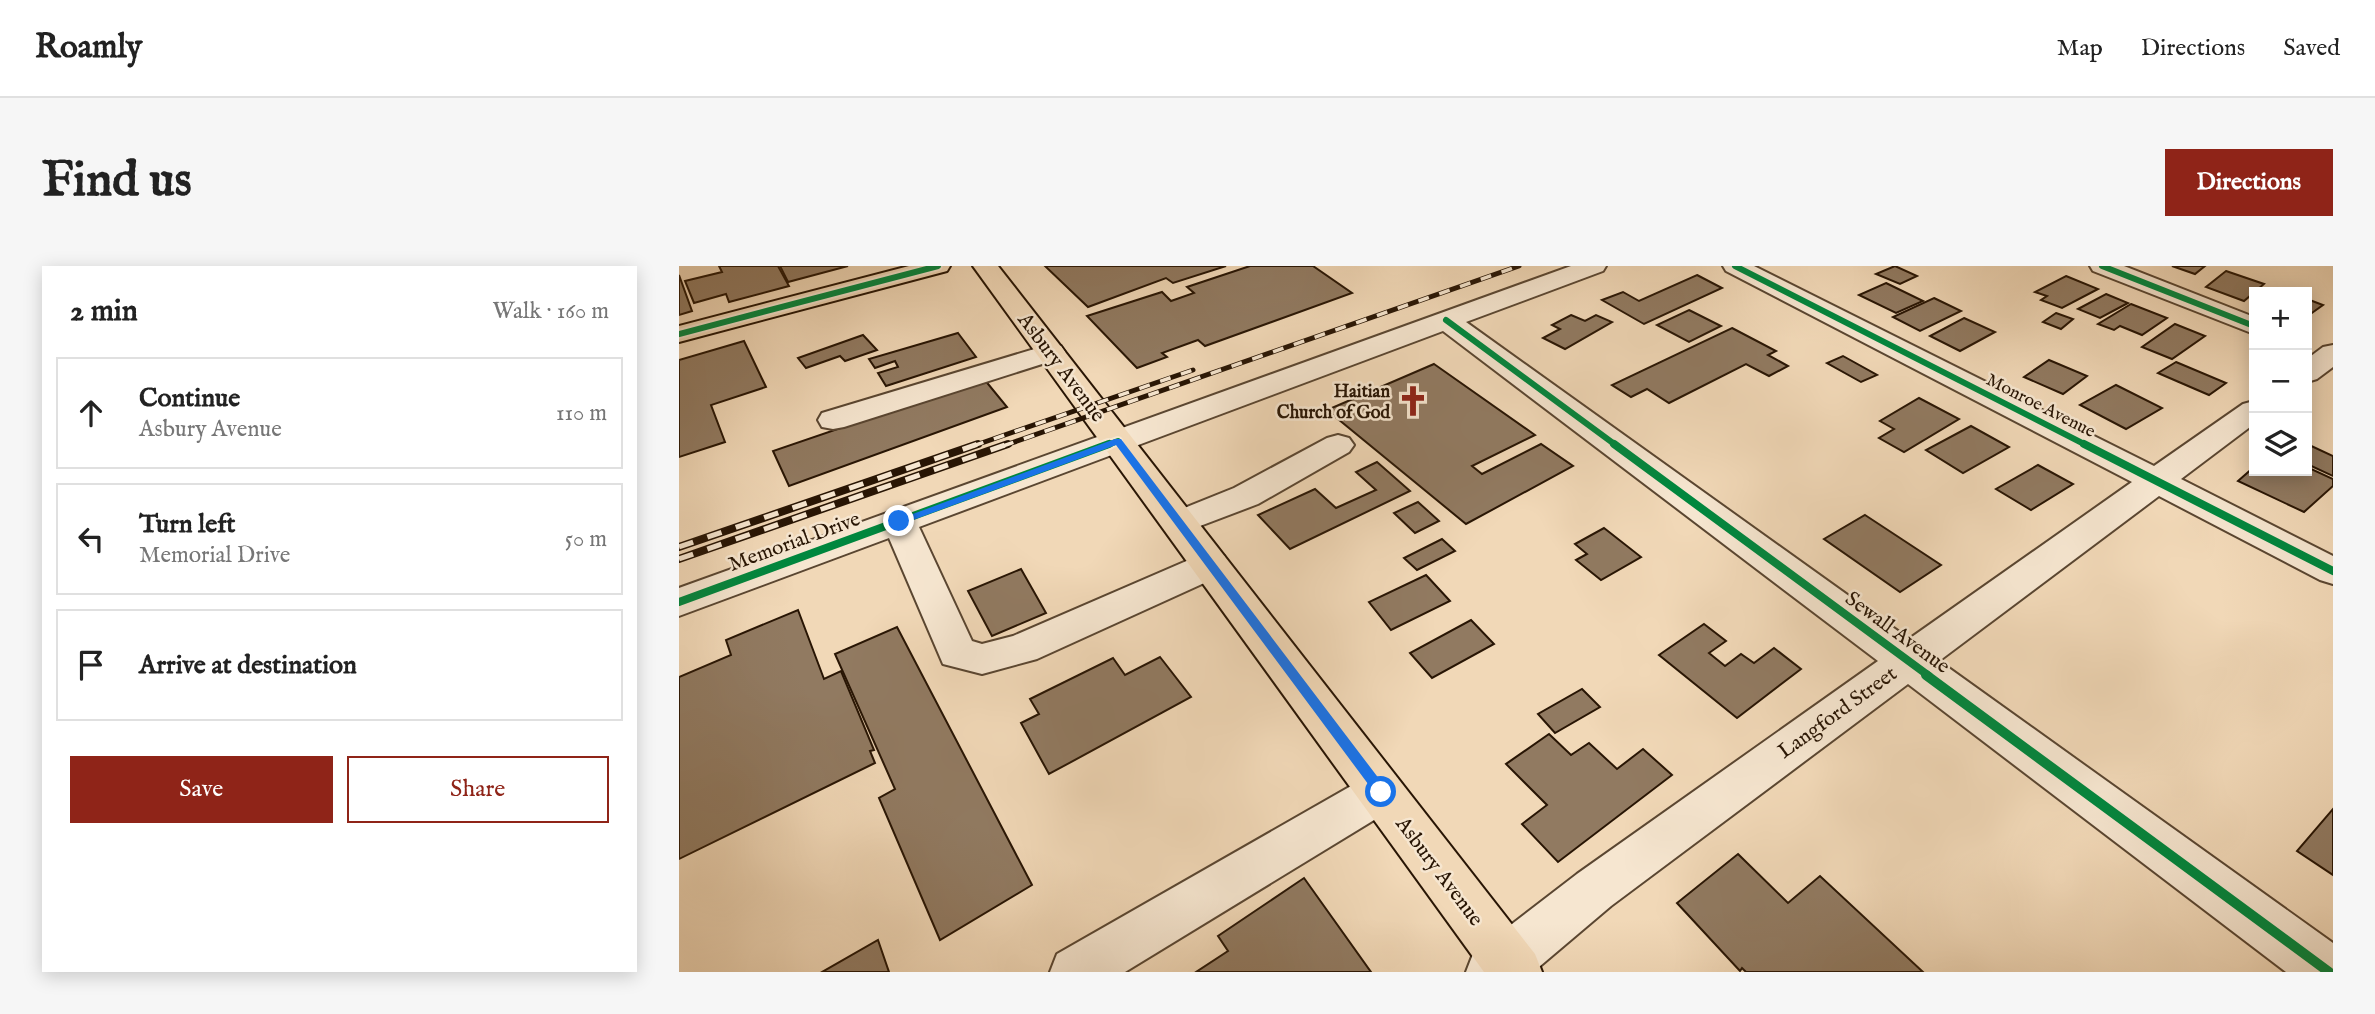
<!DOCTYPE html>
<meta charset="utf-8">
<style>
:root{--surface:#fff;--page:#f6f6f6;--text:#222;--muted:#767676;--line:#e0e0e0;--accent:#8f2418}
body{margin:0;font-family:"IM FELL English",serif;background:var(--page);color:var(--text)}
.controls{position:absolute;right:21px;top:21px;display:grid;overflow:hidden;border-radius:0px;box-shadow:0 4px 18px #0003}
.controls button{width:63px;height:63px;display:grid;place-items:center;padding:0;border:0;border-bottom:2px solid var(--line);background:var(--surface);color:var(--text);font:35px sans-serif}
.stop{position:absolute;width:21px;height:21px;margin:-16px;border:5px solid #1a73e8;border-radius:50%;background:#fff}
.stop.end{background:#1a73e8;border-color:#fff;box-shadow:0 2px 7px #0008}
.list{margin:0;padding:0;list-style:none}
h2{display:flex;justify-content:space-between;align-items:center;height:91px;margin:0;padding:0 28px;font-size:30px}
h2 small{font-size:23px;font-weight:400;color:var(--muted)}
.list li{display:grid;grid-template-columns:46px 1fr auto;gap:21px;align-items:center;box-sizing:border-box;height:112px;margin:0 14px 14px;padding:0 14px;border:2px solid var(--line);border-radius:0px}
.list b{display:block;font-size:26px;white-space:nowrap}
.list p{margin:0;font-size:23px;white-space:nowrap;color:var(--muted)}
.list em{font-size:23px;font-style:normal;color:var(--muted)}
.actions{display:flex;gap:14px;padding:21px 28px}
.actions a{flex:1;padding:16px 0;border:2px solid var(--accent);border-radius:0px;text-align:center;font-size:24px;color:var(--accent)}
.actions .main{background:var(--accent);color:#fff}
.icon{flex:none;width:38px;height:38px;fill:none;stroke:currentColor;stroke-width:2;stroke-linecap:round;stroke-linejoin:round}
.map{position:relative;flex:none;width:1654px;height:706px;overflow:hidden;border-radius:0px}
header{display:flex;align-items:center;gap:42px;box-sizing:border-box;height:98px;padding:0 35px;background:var(--surface);border-bottom:2px solid var(--line)}
header strong{font-size:33px}
nav{display:flex;gap:38px;margin-inline-start:auto;font-size:24px}
.intro{display:flex;align-items:center;justify-content:space-between;box-sizing:border-box;height:168px;padding:0 42px}
h1{margin:0;font-size:49px}
.button{padding:18px 32px;border-radius:0px;background:var(--accent);color:#fff;font-size:24px;font-weight:700}
main{display:flex;gap:42px;padding:0 42px}
aside{flex:1;background:var(--surface);border-radius:0px;box-shadow:0 4px 18px #0003}
.map>svg:first-child{display:block}
.building{fill:#917a61;stroke:#281504;stroke-width:2}
.lines{fill:none;stroke-linecap:round;stroke-linejoin:round}
.minor-casing{stroke:#5a4631;stroke-width:4}
.major-casing{stroke:#281504;stroke-width:4}
.minor{fill:#f6e6d0;fill-rule:evenodd}
.major{fill:#f1d8b7;fill-rule:evenodd}
.rail-far1-casing{stroke:#281504;stroke-width:5}
.rail-casing{stroke:#281504;stroke-width:8}
.rail-far1{stroke:#f6e6d0;stroke-width:3.5;stroke-dasharray:11;stroke-linecap:butt}
.rail{stroke:#f6e6d0;stroke-width:5;stroke-dasharray:15;stroke-linecap:butt}
.cycleway-far2-casing{stroke:#f6e6d0;stroke-width:10}
.cycleway-far1-casing{stroke:#f6e6d0;stroke-width:12}
.cycleway-casing{stroke:#f6e6d0;stroke-width:15}
.cycleway-far2{stroke:#00873e;stroke-width:6}
.cycleway-far1{stroke:#00873e;stroke-width:8}
.cycleway{stroke:#00873e;stroke-width:10}
.route{fill:#1a73e8}
.labels{text-anchor:middle;stroke-width:5;stroke-linejoin:round;paint-order:stroke}
.far-poi-label{font-size:18px;font-weight:bold;fill:#281504;stroke:#f6e6d0;text-anchor:end}
.far-street-label{font-size:18px;fill:#281504;stroke:#f6e6d0}
.street-label{font-size:21px;fill:#281504;stroke:#f6e6d0}
</style>
<header>
<strong>Roamly</strong>
<nav><a>Map</a><a>Directions</a><a>Saved</a></nav>
</header>
<div class="intro"><h1>Find us</h1><a class="button">Directions</a></div>
<main>
<aside>
<h2>2 min<small>Walk · 160 m</small></h2>
<ul class="list">
<li><svg class="icon" aria-label="ahead" viewBox="0 0 24 24"><path d="M12 20V5M6 11l6-6 6 6"/></svg><div><b>Continue</b><p>Asbury Avenue</p></div><em>110 m</em></li>
<li><svg class="icon" aria-label="left" viewBox="0 0 24 24"><path d="M17 20v-9H6M10 6l-5 5 5 5"/></svg><div><b>Turn left</b><p>Memorial Drive</p></div><em>50 m</em></li>
<li><svg class="icon" aria-label="arrive" viewBox="0 0 24 24"><path d="M6 21V4h12l-3 4 3 4H6"/></svg><div><b>Arrive at destination</b></div></li>
</ul>
<div class="actions"><a class="main">Save</a><a>Share</a></div>
</aside>
<div class="map">
<svg width="1654" height="706" viewBox="0 0 1654 706">
<rect width="100%" height="100%" fill="#f1d8b7"/>
<filter id="stains"><feTurbulence type="fractalNoise" baseFrequency=".00286" numOctaves="4"/><feColorMatrix values="0 0 0 0 .2 0 0 0 0 .09 0 0 0 0 .02 0 0 0 .5 -.17"/></filter>
<radialGradient id="worn" r=".72"><stop offset=".6" stop-color="#630" stop-opacity="0"/><stop offset="1" stop-color="#630" stop-opacity=".3"/></radialGradient>
<!-- building -->
<g class="building">
<path d="M40,0H99L110,20L50,36L47,28L15,37L6,15L43,6Z"/>
<path d="M101,0H169L109,16Z"/>
<path d="M366,0H547L494,17L487,12L409,41Z"/>
<path d="M571,0H634L673,27L526,80L519,74L483,87L488,91L458,102L408,50L483,26L492,35L515,27L508,21Z"/>
<path d="M1216,0L1238,10L1221,18L1197,8Z"/>
<path d="M1493,0H1526L1516,8Z"/>
<path d="M1547,5L1585,18L1565,35L1527,21Z"/>
<path d="M0,9L13,45L0,49Z"/>
<path d="M1018,9L1043,22L965,58L923,34L944,26L960,35Z"/>
<path d="M1387,10L1419,23L1383,42L1362,34L1368,30L1356,26Z"/>
<path d="M1207,17L1244,35L1217,47L1180,29Z"/>
<path d="M1427,28L1449,37L1421,52L1399,43Z"/>
<path d="M1255,32L1282,45L1241,65L1214,51Z"/>
<path d="M1628,33L1644,39L1630,49Z"/>
<path d="M1452,38L1488,52L1463,69L1441,60L1435,64L1419,58Z"/>
<path d="M1010,44L1042,60L1010,76L978,59Z"/>
<path d="M1377,47L1394,53L1382,63L1364,56Z"/>
<path d="M892,49L906,55L917,49L933,56L886,83L864,72L881,63L873,59Z"/>
<path d="M1285,52L1316,66L1281,85L1251,70Z"/>
<path d="M1496,58L1526,70L1493,93L1463,81Z"/>
<path d="M1053,62L1097,85L1089,89L1109,100L1090,110L1067,98L990,137L968,123L952,131L933,119Z"/>
<path d="M279,67L297,91L207,120L199,107L219,101L216,95L196,102L190,93Z"/>
<path d="M184,69L198,84L166,95L161,90L127,102L119,92Z"/>
<path d="M65,75L87,121L32,139L46,176L0,191V94Z"/>
<path d="M1164,90L1198,109L1182,116L1148,97Z"/>
<path d="M1370,94L1408,110L1384,128L1345,111Z"/>
<path d="M1497,96L1547,117L1530,129L1479,107Z"/>
<path d="M755,98L856,169L793,200L803,208L862,178L894,200L787,258L648,144Z"/>
<path d="M305,113L328,141L110,220L94,185Z"/>
<path d="M1437,119L1483,142L1447,163L1401,139Z"/>
<path d="M1240,132L1280,153L1225,186L1200,172L1215,163L1201,155Z"/>
<path d="M1292,160L1330,181L1284,207L1247,184Z"/>
<path d="M1628,178L1654,190V210L1628,198Z"/>
<path d="M698,196L731,225L611,283L579,249L636,223L657,242L697,224L677,206Z"/>
<path d="M1359,199L1394,218L1352,244L1317,223Z"/>
<path d="M1575,201V205H1628V201L1654,213V220L1625,246L1559,215Z"/>
<path d="M739,236L760,255L736,267L715,247Z"/>
<path d="M1186,249L1262,299L1221,326L1145,273Z"/>
<path d="M925,262L962,291L922,314L897,294L908,288L896,278Z"/>
<path d="M763,273L776,285L738,304L725,292Z"/>
<path d="M342,303L367,347L313,370L289,325Z"/>
<path d="M747,309L771,335L712,364L690,336Z"/>
<path d="M119,344L145,413L162,405L195,484L191,485L196,497L0,593V411L52,389L47,374Z"/>
<path d="M792,354L815,378L753,412L731,387Z"/>
<path d="M1025,358L1047,375L1030,387L1046,400L1062,388L1075,397L1095,382L1122,403L1058,452L980,389Z"/>
<path d="M218,361L353,619L261,674L200,532L216,523L156,388Z"/>
<path d="M481,391L512,431L370,508L342,457L360,448L351,433L434,392L446,409Z"/>
<path d="M903,423L921,441L876,467L859,448Z"/>
<path d="M870,468L892,489L910,477L938,503L964,483L993,509L879,596L843,558L868,539L827,498Z"/>
<path d="M1654,543V609L1618,585Z"/>
<path d="M1059,588L1109,637L1141,610L1244,706H1067L1063,702L1061,705L998,637Z"/>
<path d="M625,612L692,706H517L549,685L539,670Z"/>
<path d="M199,674L210,706H143Z"/>
</g>
<g class="lines">
<defs>
<g id="minor">
<path d="M892,0H927L924,5L787,56L1230,373L1453,216L1047,5L1044,0H1075L1475,200L1564,138L1575,135V158L1502,213L1654,290V318L1641,314L1480,230L1260,395L1654,677V706H1607L1229,418L932,640L854,706H787L794,688L898,608L1199,395L764,65L240,261L293,375L303,378L334,370L519,290L532,286L545,290L550,299L545,308L358,393L303,408L264,398L210,272L0,350V322Z"/>
<path d="M1411,0H1445L1575,51V68L1414,5Z"/>
<path d="M372,78L382,80L386,86L382,92L165,161L154,163L143,161L139,154L143,147Z"/>
<path d="M1654,79V101L1638,113L1628,116V93L1644,81Z"/>
<path d="M659,169L670,172L675,179L670,186L579,238L500,268L488,265L483,257L488,249L555,222L648,172Z"/>
<path d="M702,506L718,512L725,526L718,540L446,706H371L378,688L686,512Z"/>
</g>
<g id="major">
<path d="M230,0H271L268,5L0,76V60Z"/>
<path d="M294,0H319L856,688L863,706H805Z"/>
</g>
</defs>
<!-- minor casing -->
<use href="#minor" class="minor-casing"/>
<!-- major casing -->
<use href="#major" class="major-casing"/>
<!-- minor -->
<use href="#minor" class="minor"/>
<!-- major -->
<use href="#major" class="major"/>
<defs>
<g id="rail-far1">
<path d="M294,180L514,104"/>
<path d="M324,180L840,0"/>
</g>
<g id="rail">
<path d="M0,281L299,178"/>
<path d="M0,293L329,178"/>
</g>
</defs>
<!-- rail-far1 casing -->
<use href="#rail-far1" class="rail-far1-casing"/>
<!-- rail casing -->
<use href="#rail" class="rail-casing"/>
<!-- rail-far1 -->
<use href="#rail-far1" class="rail-far1"/>
<!-- rail -->
<use href="#rail" class="rail"/>
<defs>
<g id="cycleway-far2">
<path d="M1056,0L1409,180"/>
<path d="M1423,0L1575,60"/>
<path d="M767,54L938,180"/>
<path d="M0,68L259,0"/>
<path d="M426,180L439,175"/>
</g>
<g id="cycleway-far1">
<path d="M935,178L1250,410"/>
<path d="M1405,178L1654,305"/>
<path d="M0,336L430,178"/>
</g>
<path id="cycleway" d="M1247,409L1650,706"/>
</defs>
<!-- cycleway-far2 casing -->
<use href="#cycleway-far2" class="cycleway-far2-casing"/>
<!-- cycleway-far1 casing -->
<use href="#cycleway-far1" class="cycleway-far1-casing"/>
<!-- cycleway casing -->
<use href="#cycleway" class="cycleway-casing"/>
<!-- cycleway-far2 -->
<use href="#cycleway-far2" class="cycleway-far2"/>
<!-- cycleway-far1 -->
<use href="#cycleway-far1" class="cycleway-far1"/>
<!-- cycleway -->
<use href="#cycleway" class="cycleway"/>
</g>
<!-- route -->
<path class="route" d="M436,173H442L707,522V530H698L437,179L223,258L215,255Z"/>
<!-- icons -->
<defs>
<symbol id="church-bare" viewBox="-9 -9 18 18"><path d="M-1.2-6h2.4v3.5h3.3v2.4h-3.3V6h-2.4V-.1h-3.3v-2.4h3.3Z" fill="#8f2418" stroke="#f6e6d0" stroke-width="2.5" paint-order="stroke"/></symbol>
</defs>
<g fill-rule="evenodd">
<use href="#church-bare" x="712" y="113" width="44" height="44"/>
</g>
<g class="labels">
<!-- far-poi labels -->
<g class="far-poi-label">
<text x="711" y="131">Haitian<tspan x="711" dy="21">Church of God</tspan></text>
</g>
<!-- far-street labels -->
<g class="far-street-label">
<text transform="translate(1362 139) rotate(27)" y="6">Monroe Avenue</text>
</g>
<!-- street labels -->
<g class="street-label">
<text transform="translate(383 101) rotate(53)" y="7">Asbury Avenue</text>
<text transform="translate(115 275) rotate(-20)" y="7">Memorial Drive</text>
<text transform="translate(1219 366) rotate(36)" y="7">Sewall Avenue</text>
<text transform="translate(1158 446) rotate(-36)" y="7">Langford Street</text>
<text transform="translate(761 605) rotate(53)" y="7">Asbury Avenue</text>
</g>
</g>
<rect width="100%" height="100%" filter="url(#stains)"/>
<rect width="100%" height="100%" fill="url(#worn)"/>
</svg>
<div class="controls">
<button>+</button>
<button>−</button>
<button><svg class="icon" aria-label="layers" viewBox="0 0 24 24"><path d="M12 4l9 5-9 5-9-5zM3 14l9 5 9-5"/></svg></button>
</div>
<div class="stop" style="left:702px;top:526px"></div>
<div class="stop end" style="left:220px;top:255px"></div>
</div>
</main>
